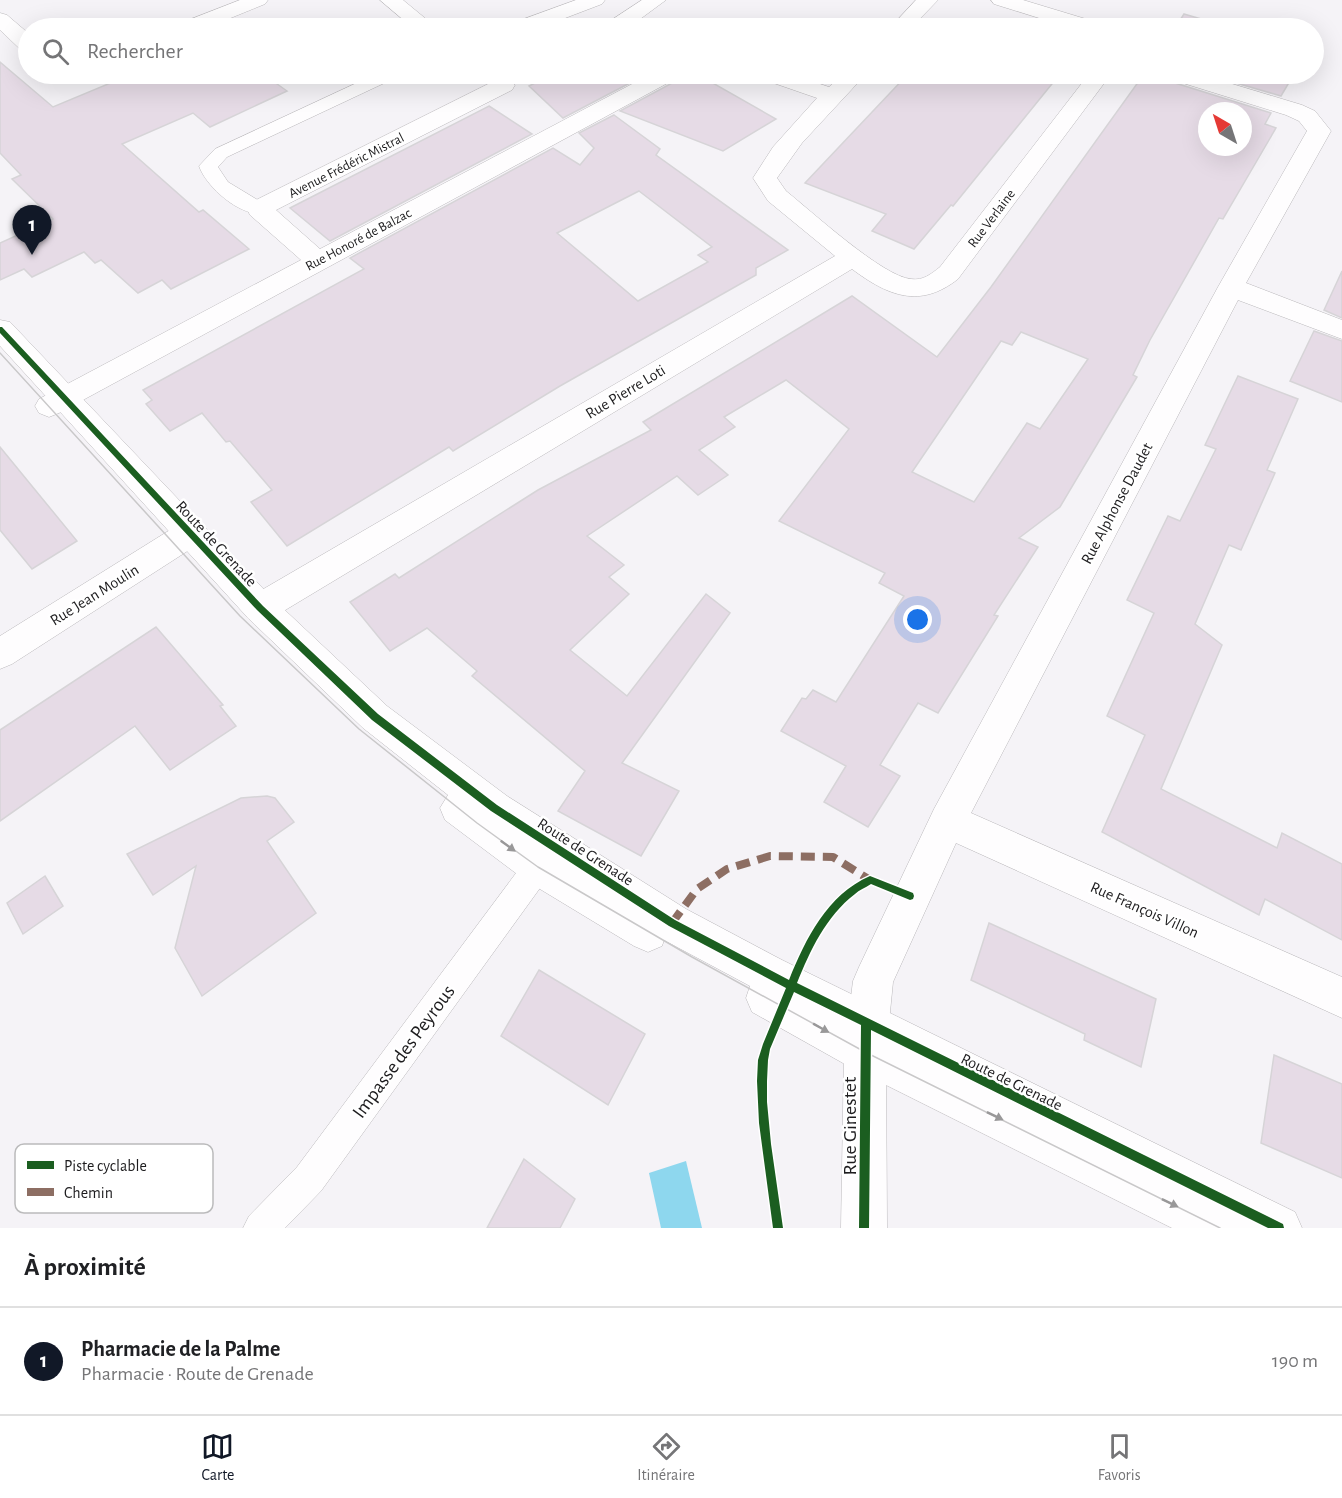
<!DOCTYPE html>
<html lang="fr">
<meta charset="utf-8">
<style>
:root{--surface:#fff;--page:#f6f6f6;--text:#202124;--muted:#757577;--line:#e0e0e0;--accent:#111827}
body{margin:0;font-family:"Alegreya Sans",sans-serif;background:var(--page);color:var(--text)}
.compass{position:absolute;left:1198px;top:102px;width:54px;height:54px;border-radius:50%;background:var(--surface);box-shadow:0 6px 24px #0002;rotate:321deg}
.you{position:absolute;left:918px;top:620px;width:21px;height:21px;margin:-15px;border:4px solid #fff;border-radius:50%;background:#1a73e8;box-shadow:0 0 0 9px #1a73e833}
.badge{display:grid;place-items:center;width:39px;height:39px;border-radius:50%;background:var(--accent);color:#fff;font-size:20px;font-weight:700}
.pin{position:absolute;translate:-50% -50px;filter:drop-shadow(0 2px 3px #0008)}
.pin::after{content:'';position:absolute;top:32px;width:21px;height:18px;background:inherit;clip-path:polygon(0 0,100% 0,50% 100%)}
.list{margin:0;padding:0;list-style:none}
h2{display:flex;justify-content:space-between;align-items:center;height:78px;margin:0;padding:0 24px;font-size:26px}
h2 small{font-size:20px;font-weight:400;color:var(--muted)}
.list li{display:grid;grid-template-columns:39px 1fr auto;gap:18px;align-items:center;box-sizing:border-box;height:108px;padding:0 24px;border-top:2px solid var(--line)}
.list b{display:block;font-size:22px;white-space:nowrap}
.list p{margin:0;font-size:20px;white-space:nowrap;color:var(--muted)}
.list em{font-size:20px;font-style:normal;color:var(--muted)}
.icon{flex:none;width:33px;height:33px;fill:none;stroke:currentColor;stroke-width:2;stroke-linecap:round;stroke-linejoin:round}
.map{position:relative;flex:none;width:1342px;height:1228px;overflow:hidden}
.search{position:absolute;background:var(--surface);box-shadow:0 6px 24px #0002;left:18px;right:18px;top:18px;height:66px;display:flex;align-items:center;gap:15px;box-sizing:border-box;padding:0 21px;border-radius:33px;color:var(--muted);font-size:22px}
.sheet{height:186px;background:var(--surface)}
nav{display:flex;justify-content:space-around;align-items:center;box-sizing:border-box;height:84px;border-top:2px solid var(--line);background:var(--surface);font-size:16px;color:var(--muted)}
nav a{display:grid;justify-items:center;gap:3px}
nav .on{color:var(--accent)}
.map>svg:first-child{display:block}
.water{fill:#8ed7ee}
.building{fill:#e6dbe6;stroke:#d6d4d7;stroke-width:1.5;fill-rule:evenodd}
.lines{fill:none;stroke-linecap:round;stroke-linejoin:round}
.service-casing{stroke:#bab8bb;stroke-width:1}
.minor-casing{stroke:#bab8bb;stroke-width:1}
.tertiary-casing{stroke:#bab8bb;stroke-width:1}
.service{fill:#fefdfe;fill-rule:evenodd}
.minor{fill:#fefdfe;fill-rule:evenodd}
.tertiary{fill:#fefdfe;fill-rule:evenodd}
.tram{stroke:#c9c8c9;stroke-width:1.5}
.quiet{stroke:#8d6e63;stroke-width:8;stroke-dasharray:14 8;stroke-linecap:butt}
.cycleway-casing{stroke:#fff;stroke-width:3}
.cycleway{fill:#1b5e20;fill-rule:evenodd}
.oneway{fill:#999899}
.labels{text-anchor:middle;stroke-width:5;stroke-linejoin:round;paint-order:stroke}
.far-street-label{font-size:14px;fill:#1d1c1e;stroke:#fff}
.street-label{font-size:16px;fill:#1d1c1e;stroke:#fff}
.near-street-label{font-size:20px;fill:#1d1c1e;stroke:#fff}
.key{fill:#fff;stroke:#bbbbbc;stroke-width:1.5}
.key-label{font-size:16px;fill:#1d1c1e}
</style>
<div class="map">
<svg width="1342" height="1228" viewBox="0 0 1342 1228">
<rect width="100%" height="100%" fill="#f5f3f7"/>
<!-- water -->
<path class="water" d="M686,1161L702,1228H661L649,1173Z"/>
<!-- building -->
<g class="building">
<path d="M1184,14L1232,28H1175Z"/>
<path d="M0,62L53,107L132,74H263L287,91L210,127L193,113L122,144L199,212L203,210L249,249L171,289L162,280L138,293L101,260L95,263L84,252L32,277L24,269L0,280V243L53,219L12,179L21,175L0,153Z"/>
<path d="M553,74H647L563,118L529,86Z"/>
<path d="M680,74H697L776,119L723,151L620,111L676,81Z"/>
<path d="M908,74H1060L953,206L951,205L914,249L872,231L886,214L805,183Z"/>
<path d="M1144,74H1165L1169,81L1271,113L1265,124L1276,128L1223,219L1219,218L1150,340L1133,375L1137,377L1060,507L1019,538L1038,547L994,615L998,616L938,713L918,703L880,765L900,776L868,827L824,802L846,766L781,731L802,698L806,699L813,690L836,702L904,596L879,583L885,573L779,521L849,429L786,380L724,417L735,427L699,450L728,475L698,495L677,476L587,536L624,565L609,577L629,594L570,650L627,696L706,594L730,613L622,763L679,791L641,856L558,811L585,771L472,676L477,671L427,628L390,651L350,602L395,574L399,578L538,490L651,430L643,422L852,296L937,357L991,287ZM1207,111H1243V147H1207ZM1021,332L1088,359L1040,429L1027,423L974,502L912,472L1001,341L1012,345Z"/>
<path d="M1205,74H1294L1281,96Z"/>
<path d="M489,106L532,134L330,241L290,208Z"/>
<path d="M614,115L660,149L656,155L788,250L756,268V275L560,386L453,451L449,447L287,546L251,502L272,490L230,441L226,442L202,413L170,431L146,404L152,400L143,390L364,269L350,258L553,148L580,165L594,148L579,133ZM639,191L712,247L698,255L708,262L638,301L557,233Z"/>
<path d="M1342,271V318L1324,310Z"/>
<path d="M1314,331L1342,341V402L1290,381Z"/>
<path d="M1238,376L1298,399L1267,470L1275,473L1241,550L1229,545L1195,624L1222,645L1161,789L1277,848L1282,833L1342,864V940L1265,899L1259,915L1102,832L1145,735L1107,716L1154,613L1127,600L1168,516L1180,521L1216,449L1205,445Z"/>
<path d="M0,447L77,541L32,569L0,530Z"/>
<path d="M156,627L223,705L220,706L236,726L170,770L135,726L0,821V730Z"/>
<path d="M267,796L275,798L294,822L267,841L316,913L202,996L175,948L196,866L153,895L127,854L241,798Z"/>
<path d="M45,876L63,906L23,934L7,903Z"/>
<path d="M989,923L1156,999L1141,1067L1084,1040L1085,1034L971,980Z"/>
<path d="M539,970L645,1034L608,1105L501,1036Z"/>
<path d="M1274,1055L1342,1084V1178L1261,1143Z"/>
<path d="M524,1159L575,1199L560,1228H487Z"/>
</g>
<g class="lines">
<defs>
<g id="service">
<path d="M376,74H398L395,78L227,157L218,167L228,182L266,205L269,209L266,213C242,219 206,187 199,166L215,149Z"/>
<path d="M538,853L548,857L553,867L548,877L321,1191L285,1228H243L249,1216L297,1167L528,857Z"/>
</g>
<g id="minor">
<path d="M240,0H268L265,4L206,28H178L181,23Z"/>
<path d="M380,0H403L437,28H413Z"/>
<path d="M576,0H605L602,4L539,28H510L513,23Z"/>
<path d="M642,0H666L628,28H605L607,23Z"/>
<path d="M916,0H938L911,28H890Z"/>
<path d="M991,0H1023L1099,23L1102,28H1071L994,4Z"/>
<path d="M0,13L7,15L28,33V50L20,49L0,30Z"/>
<path d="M476,74H501L515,85L512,90L276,210L320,249L651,74H678L675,79L59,413L49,417L39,413L35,406L39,399L301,260L250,215L247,209L250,203L488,84Z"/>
<path d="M759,74H790L829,87L843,74H866L802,143L777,178L786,191C810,210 883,277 911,279C923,281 931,274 940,267L1089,74H1111L958,279C920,309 888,296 852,269L272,618L260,622L248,618L244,608L248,598L835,256L768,201L753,178L773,147L817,98L762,79Z"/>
<path d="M1167,74H1199L1302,105L1315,111L1331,131L1246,283L1342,320V339L1238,300L971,813L1342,977V1018L956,843L893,982L886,1052L887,1228H841L844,1052L853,981L859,967L934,809L1218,287L1307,131L1299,121L1286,115L1170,79Z"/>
<path d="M189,521L200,525L205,534L200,543L12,664L0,669V636L178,525Z"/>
</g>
<path id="tertiary" d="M0,320L10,322L272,598L387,706L507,796L686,909L782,960L1295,1212L1302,1228H1172L850,1067L752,1012L746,998L750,986L664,940L662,946L648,952L634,946L525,880L445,820L440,808L448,795L363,728L248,618L0,346Z"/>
</defs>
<!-- service casing -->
<use href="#service" class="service-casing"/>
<!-- minor casing -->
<use href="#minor" class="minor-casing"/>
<!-- tertiary casing -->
<use href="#tertiary" class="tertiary-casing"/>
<!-- service -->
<use href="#service" class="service"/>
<!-- minor -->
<use href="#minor" class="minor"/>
<!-- tertiary -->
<use href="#tertiary" class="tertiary"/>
<!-- tram -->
<g class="tram">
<path d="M0,329L260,608L375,717L494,808L672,923L768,974L1279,1228"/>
<path d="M0,353L240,616L359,729L477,823L538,867L692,957L865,1052L1220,1228"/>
</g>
<!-- quiet -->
<path class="quiet" d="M672,923L697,889L727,869L770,856L833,857L870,880"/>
<defs>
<path id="cycleway" d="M0,327H2L263,606L378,714L497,805L675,920L789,980C806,938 827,895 870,876L913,893L914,896L913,899L910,900L871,884C865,888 859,890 855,894C826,916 810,951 797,983L1283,1224L1284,1228H1268L871,1030L869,1228H859L861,1025L794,992L770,1049L768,1060L767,1081V1102L771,1144L783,1228H773L759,1123L757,1081L758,1060L763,1044L786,988L669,926L491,811L372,720L257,610L0,333Z"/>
</defs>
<!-- cycleway casing -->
<use href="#cycleway" class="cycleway-casing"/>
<!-- cycleway -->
<use href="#cycleway" class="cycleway"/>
</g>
<!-- one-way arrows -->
<defs><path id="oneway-solid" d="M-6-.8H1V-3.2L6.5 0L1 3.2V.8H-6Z" transform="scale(1.5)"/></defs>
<g class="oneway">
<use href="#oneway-solid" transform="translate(508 846) rotate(36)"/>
<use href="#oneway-solid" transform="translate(821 1028) rotate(29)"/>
<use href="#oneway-solid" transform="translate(995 1116) rotate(26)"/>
<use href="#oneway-solid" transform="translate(1170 1203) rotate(26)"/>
</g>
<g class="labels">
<!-- far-street labels -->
<g class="far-street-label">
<text transform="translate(346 165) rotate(-27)" y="5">Avenue Frédéric Mistral</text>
<text transform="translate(991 218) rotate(-53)" y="5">Rue Verlaine</text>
<text transform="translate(358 239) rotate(-28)" y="5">Rue Honoré de Balzac</text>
</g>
<!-- street labels -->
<g class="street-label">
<text transform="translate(625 391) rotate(-31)" y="6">Rue Pierre Loti</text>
<text transform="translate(1116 503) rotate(-62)" y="6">Rue Alphonse Daudet</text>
<text transform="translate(217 543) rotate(47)" y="6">Route de Grenade</text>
<text transform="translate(94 594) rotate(-32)" y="6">Rue Jean Moulin</text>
<text transform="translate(586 851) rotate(33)" y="6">Route de Grenade</text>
<text transform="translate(1145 909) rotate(24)" y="6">Rue François Villon</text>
<text transform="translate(1012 1081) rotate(26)" y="6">Route de Grenade</text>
</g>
<!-- near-street labels -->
<g class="near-street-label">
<text transform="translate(403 1051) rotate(-54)" y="7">Impasse des Peyrous</text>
<text transform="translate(849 1126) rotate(-90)" y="7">Rue Ginestet</text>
</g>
</g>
<!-- legend -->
<rect x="15" y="1144" width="198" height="69" rx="9" class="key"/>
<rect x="27" y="1161" width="27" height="8" fill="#1b5e20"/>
<rect x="27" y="1188" width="27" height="8" fill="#8d6e63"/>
<g class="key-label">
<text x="64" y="1171">Piste cyclable</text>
<text x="64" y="1198">Chemin</text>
</g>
</svg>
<svg class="compass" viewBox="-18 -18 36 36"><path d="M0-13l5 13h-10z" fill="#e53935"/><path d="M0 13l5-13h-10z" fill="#757577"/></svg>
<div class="you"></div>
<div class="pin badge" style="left:32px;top:255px">1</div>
<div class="search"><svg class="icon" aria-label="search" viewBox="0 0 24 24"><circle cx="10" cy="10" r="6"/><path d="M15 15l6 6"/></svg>Rechercher</div>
</div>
<section class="sheet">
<h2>À proximité<small></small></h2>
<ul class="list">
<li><span class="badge">1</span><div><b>Pharmacie de la Palme</b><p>Pharmacie · Route de Grenade</p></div><em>190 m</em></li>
</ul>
</section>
<nav>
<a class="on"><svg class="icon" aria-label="map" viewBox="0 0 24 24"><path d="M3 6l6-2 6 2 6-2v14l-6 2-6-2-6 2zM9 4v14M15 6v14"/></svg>Carte</a>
<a><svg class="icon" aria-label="directions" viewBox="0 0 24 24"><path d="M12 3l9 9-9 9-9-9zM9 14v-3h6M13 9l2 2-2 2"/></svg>Itinéraire</a>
<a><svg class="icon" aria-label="saved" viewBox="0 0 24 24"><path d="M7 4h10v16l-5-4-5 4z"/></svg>Favoris</a>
</nav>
